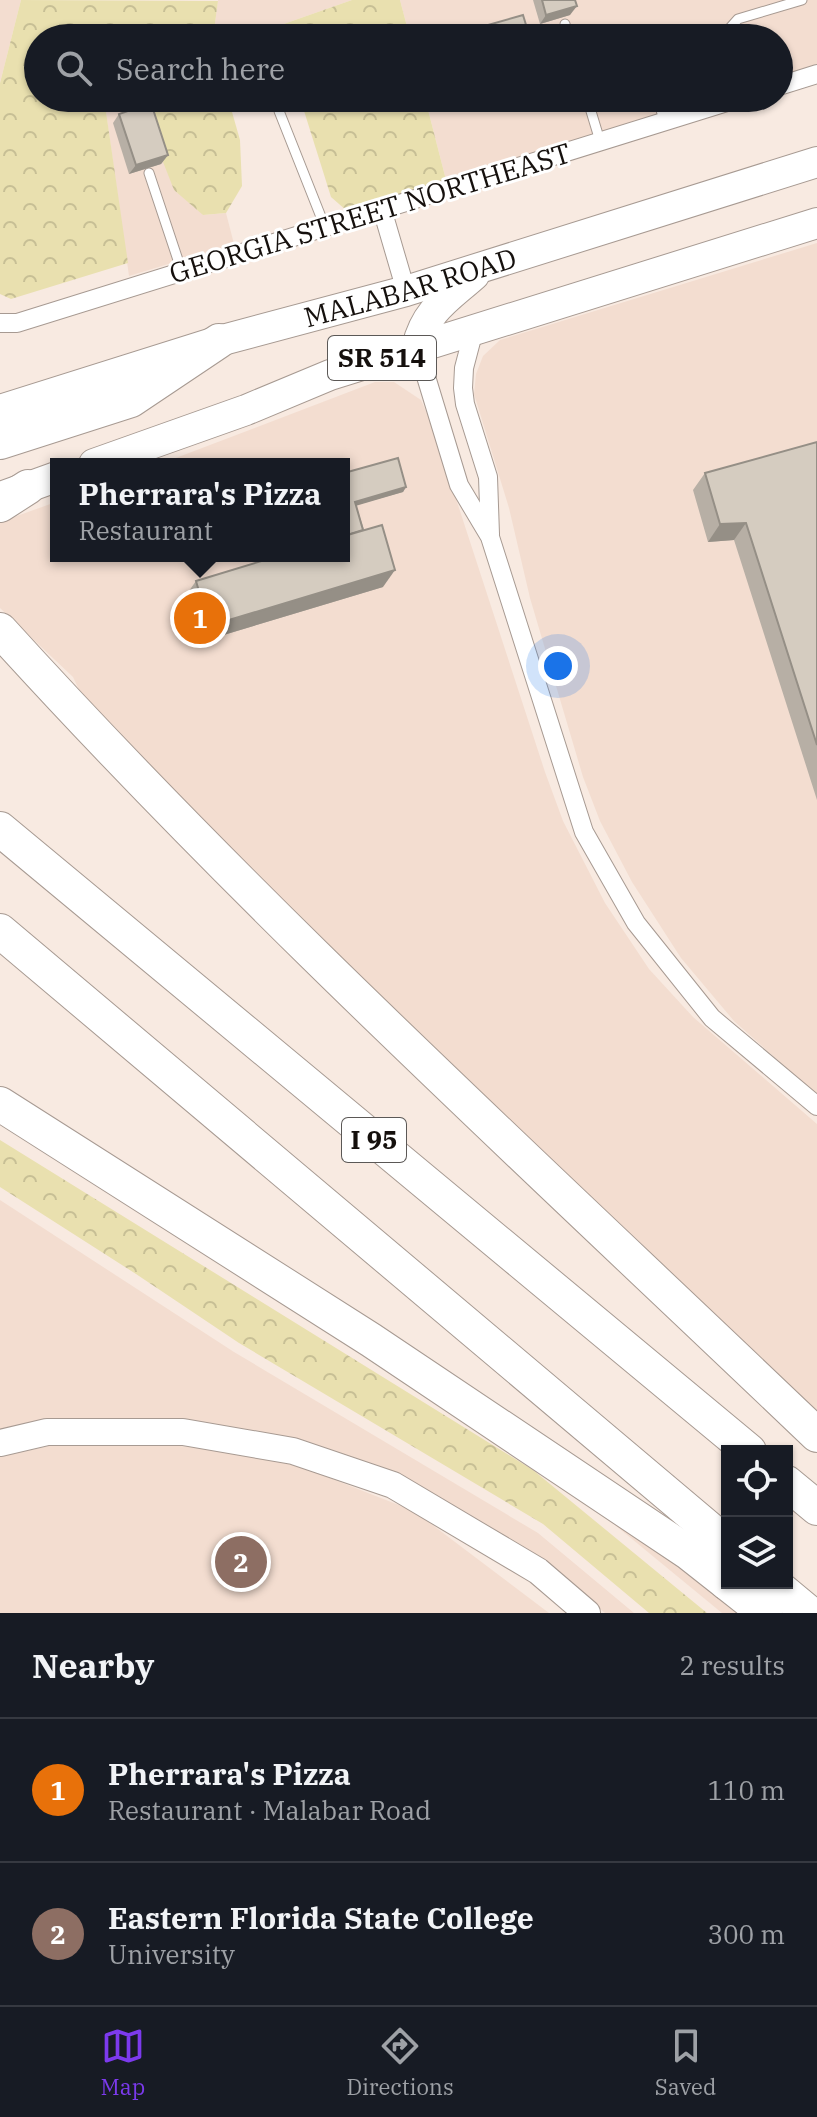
<!DOCTYPE html>
<meta charset="utf-8">
<style>
:root{--surface:#171b24;--page:#20242c;--text:#f1f3f6;--muted:#9ea1a6;--line:#363941;--accent:#7c3aed}
body{margin:0;font-family:"IBM Plex Serif",serif;background:var(--page);color:var(--text)}
.controls{position:absolute;right:24px;bottom:24px;display:grid;overflow:hidden;border-radius:0px;box-shadow:0 2px 6px #0004}
.controls button{width:72px;height:72px;display:grid;place-items:center;padding:0;border:0;border-bottom:2px solid var(--line);background:var(--surface);color:var(--text);font:40px sans-serif}
.you{position:absolute;left:558px;top:666px;width:28px;height:28px;margin:-20px;border:6px solid #fff;border-radius:50%;background:#1a73e8;box-shadow:0 0 0 12px #1a73e833}
.badge{display:grid;place-items:center;width:52px;height:52px;border-radius:50%;background:var(--accent);color:#fff;font-size:26px;font-weight:700}
.pin{position:absolute;translate:-50% -50%;border:4px solid #fff;box-shadow:0 2px 8px #0006}
.popup{position:absolute;left:50px;top:458px;width:300px;height:104px;box-sizing:border-box;display:grid;place-content:center;border-radius:0px;background:var(--surface);filter:drop-shadow(0 2px 6px #0005);font-size:26px;white-space:nowrap;color:var(--muted)}
.popup b{font-size:30px;color:var(--text)}
.popup::after{content:'';position:absolute;left:50%;top:100%;margin-left:-16px;border:16px solid transparent;border-top-color:var(--surface)}
.list{margin:0;padding:0;list-style:none}
h2{display:flex;justify-content:space-between;align-items:center;height:104px;margin:0;padding:0 32px;font-size:34px}
h2 small{font-size:26px;font-weight:400;color:var(--muted)}
.list li{display:grid;grid-template-columns:52px 1fr auto;gap:24px;align-items:center;box-sizing:border-box;height:144px;padding:0 32px;border-top:2px solid var(--line)}
.list b{display:block;font-size:30px;white-space:nowrap}
.list p{margin:0;font-size:26px;white-space:nowrap;color:var(--muted)}
.list em{font-size:26px;font-style:normal;color:var(--muted)}
.icon{flex:none;width:44px;height:44px;fill:none;stroke:currentColor;stroke-width:2;stroke-linecap:round;stroke-linejoin:round}
.map{position:relative;flex:none;width:817px;height:1613px;overflow:hidden}
.search{position:absolute;background:var(--surface);box-shadow:0 2px 6px #0004;left:24px;right:24px;top:24px;height:88px;display:flex;align-items:center;gap:20px;box-sizing:border-box;padding:0 28px;border-radius:44px;color:var(--muted);font-size:30px}
.sheet{height:392px;background:var(--surface)}
nav{display:flex;justify-content:space-around;align-items:center;box-sizing:border-box;height:112px;border-top:2px solid var(--line);background:var(--surface);font-size:22px;color:var(--muted)}
nav a{display:grid;justify-items:center;gap:4px}
nav .on{color:var(--accent)}
.map>svg:first-child{display:block}
.built{fill:#f3ddd0}
.forest{fill:url(#forest-crowns)}
.lines{fill:none;stroke-linecap:round;stroke-linejoin:round}
.lane-casing{stroke:#a79a92;stroke-width:11}
.street-casing{stroke:#a79a92;stroke-width:20}
.secondary-casing{stroke:#a79a92;stroke-width:28}
.primary-casing{stroke:#a79a92;stroke-width:32}
.highway-casing{stroke:#a79a92;stroke-width:36}
.lane{stroke:#fff;stroke-width:9}
.street{stroke:#fff;stroke-width:18}
.secondary{stroke:#fff;stroke-width:26}
.primary{stroke:#fff;stroke-width:30}
.highway{stroke:#fff;stroke-width:34}
.wall{fill:#b7afa5}
.shaded-wall{fill:#958f86}
.building{fill:#d5ccc0;stroke:#958f86;stroke-width:2}
.labels{text-anchor:middle;stroke-width:6;stroke-linejoin:round;paint-order:stroke}
.shield{fill:#fff;stroke:#5b5856;stroke-width:2}
.shield-label{font-size:26px;font-weight:bold;fill:#15100d}
.street-label{font-size:28px;fill:#15100d;stroke:#fff}
</style>
<div class="map">
<svg width="817" height="1613" viewBox="0 0 817 1613">
<defs>
<pattern id="forest-crowns" width="20" height="18" patternUnits="userSpaceOnUse" patternTransform="scale(2)"><rect width="20" height="18" fill="#e9e0af"/><path d="M2 6a3 3 0 1 1 6 0M12 15a3 3 0 1 1 6 0" fill="none" stroke="#c7bf95"/></pattern>
</defs>
<rect width="100%" height="100%" fill="#f8eae1"/>
<!-- built -->
<g class="built">
<path d="M0,0H21L0,83Z"/>
<path d="M218,0H352L278,26L234,38H213Z"/>
<path d="M400,0H817V67L779,78V38H410Z"/>
<path d="M104,98H138L203,215L226,213L234,244L129,276Z"/>
<path d="M425,98H709L446,180Z"/>
<path d="M817,243V1095L734,1021L681,958L632,882L600,821L583,777L530,598L509,508L474,394L476,374L483,356L500,340Z"/>
<path d="M375,382H394L421,400L432,425L545,772L563,821L605,903L649,969L693,1017L817,1124V1421L551,1166L89,711L73,677L0,608V522L56,502V556H344V464H160Z"/>
<path d="M0,1200L234,1352L538,1533L634,1613H605L544,1562L294,1439L0,1430Z"/>
<path d="M172,1445L279,1458L414,1511L549,1613H0V1457L49,1446Z"/>
<path d="M564,1483L747,1613H722Z"/>
</g>
<!-- forest -->
<g class="forest">
<path d="M21,0L218,1L213,38H38V98H104L128,263L11,299L0,294V83Z"/>
<path d="M352,0H400L410,38H281L278,26Z"/>
<path d="M138,98H228L240,140L242,186L226,213L203,215L174,190Z"/>
<path d="M300,98H425L446,180L347,211L331,197Z"/>
<path d="M0,1140L533,1470L707,1613H649L543,1524L239,1343L136,1274L0,1187Z"/>
</g>
<g class="lines">
<defs>
<g id="lane">
<path d="M565,24L569,38"/>
<path d="M721,38L738,19L802,0"/>
<path d="M587,98L600,141"/>
<path d="M658,98L664,121"/>
<path d="M279,111L325,227"/>
<path d="M149,173L182,272"/>
</g>
<g id="street">
<path d="M779,86L817,74"/>
<path d="M382,209L406,291"/>
<path d="M0,323H17L740,98"/>
<path d="M474,330L464,368L463,388L465,404L488,477L490,534"/>
<path d="M417,347L459,485L490,537L584,832L636,923L712,1018L817,1106"/>
</g>
<path id="secondary" d="M0,1443L47,1432H183L293,1451L393,1485L538,1571L587,1613"/>
<g id="primary">
<path d="M417,347C426,310 447,299 474,275"/>
<path id="s1" d="M0,410L219,341L406,291L817,162"/>
<path d="M94,464L246,410L330,375L817,223"/>
<path d="M6,495L56,477"/>
</g>
<g id="highway">
<path d="M0,442L131,400L219,341"/>
<path d="M0,505L28,487"/>
<path d="M0,630C257,913 541,1171 817,1435"/>
<path d="M0,829L749,1451"/>
<path d="M0,931L727,1544"/>
<path d="M0,1104L371,1340L689,1553L727,1583"/>
<path d="M787,1483L817,1508"/>
<path d="M727,1583L765,1613"/>
<path d="M773,1583L809,1613"/>
</g>
</defs>
<!-- lane casing -->
<use href="#lane" class="lane-casing"/>
<!-- street casing -->
<use href="#street" class="street-casing"/>
<!-- secondary casing -->
<use href="#secondary" class="secondary-casing"/>
<!-- primary casing -->
<use href="#primary" class="primary-casing"/>
<!-- highway casing -->
<use href="#highway" class="highway-casing"/>
<!-- lane -->
<use href="#lane" class="lane"/>
<!-- street -->
<use href="#street" class="street"/>
<!-- secondary -->
<use href="#secondary" class="secondary"/>
<!-- primary -->
<use href="#primary" class="primary"/>
<!-- highway -->
<use href="#highway" class="highway"/>
</g>
<!-- wall -->
<g class="wall">
<path d="M533,0H575L570,15L540,24Z"/>
<path d="M119,114L168,155L161,164L129,174L113,123Z"/>
<path d="M817,442V800L734,540L708,542L693,490L705,473Z"/>
<path d="M344,473L406,487L403,492L356,505L383,587L197,643L184,598L196,581L344,556Z"/>
</g>
<!-- shaded-wall -->
<g class="shaded-wall">
<path d="M577,6L570,15L540,24L546,15Z"/>
<path d="M262,98H279L259,102Z"/>
<path d="M168,155L161,164L129,174L136,165Z"/>
<path d="M406,487L403,492L352,507L355,502Z"/>
<path d="M746,523L734,540L708,542L720,524Z"/>
<path d="M395,570L383,587L197,643L209,626Z"/>
</g>
<!-- building -->
<g class="building">
<path d="M542,0H575L577,6L546,15Z"/>
<path d="M523,15L530,38H462L460,33Z"/>
<path d="M151,103L168,155L136,165L119,114Z"/>
<path d="M817,442V745L746,523L720,524L705,473Z"/>
<path d="M398,458L406,487L355,502L363,530L344,536V473Z"/>
<path d="M382,525L395,570L209,626L196,581L278,556H344V536Z"/>
</g>
<g class="labels">
<!-- shield labels -->
<g class="shield">
<rect x="328" y="336" width="108" height="44" rx="6"/>
<rect x="342" y="1118" width="64" height="44" rx="6"/>
</g>
<g class="shield-label">
<text x="382" y="367">SR 514</text>
<text x="374" y="1149">I 95</text>
</g>
<!-- street labels -->
<g class="street-label">
<text transform="translate(370 213) rotate(-17)" y="10">GEORGIA STREET NORTHEAST</text>
<text dy="10" stroke="none"><textPath href="#s1" startOffset="428">MALABAR ROAD</textPath></text>
</g>
</g>
</svg>
<div class="controls">
<button><svg class="icon" aria-label="locate" viewBox="0 0 24 24"><circle cx="12" cy="12" r="6"/><path d="M12 2v4M12 18v4M2 12h4M18 12h4"/></svg></button>
<button><svg class="icon" aria-label="layers" viewBox="0 0 24 24"><path d="M12 4l9 5-9 5-9-5zM3 14l9 5 9-5"/></svg></button>
</div>
<div class="you"></div>
<div class="pin badge" style="left:200px;top:618px;background:#e8710a">1</div>
<div class="popup"><b>Pherrara's Pizza</b>Restaurant</div>
<div class="pin badge" style="left:241px;top:1562px;background:#8d6e63">2</div>
<div class="search"><svg class="icon" aria-label="search" viewBox="0 0 24 24"><circle cx="10" cy="10" r="6"/><path d="M15 15l6 6"/></svg>Search here</div>
</div>
<section class="sheet">
<h2>Nearby<small>2 results</small></h2>
<ul class="list">
<li><span class="badge" style="background:#e8710a">1</span><div><b>Pherrara's Pizza</b><p>Restaurant · Malabar Road</p></div><em>110 m</em></li>
<li><span class="badge" style="background:#8d6e63">2</span><div><b>Eastern Florida State College</b><p>University</p></div><em>300 m</em></li>
</ul>
</section>
<nav>
<a class="on"><svg class="icon" aria-label="map" viewBox="0 0 24 24"><path d="M3 6l6-2 6 2 6-2v14l-6 2-6-2-6 2zM9 4v14M15 6v14"/></svg>Map</a>
<a><svg class="icon" aria-label="directions" viewBox="0 0 24 24"><path d="M12 3l9 9-9 9-9-9zM9 14v-3h6M13 9l2 2-2 2"/></svg>Directions</a>
<a><svg class="icon" aria-label="saved" viewBox="0 0 24 24"><path d="M7 4h10v16l-5-4-5 4z"/></svg>Saved</a>
</nav>
